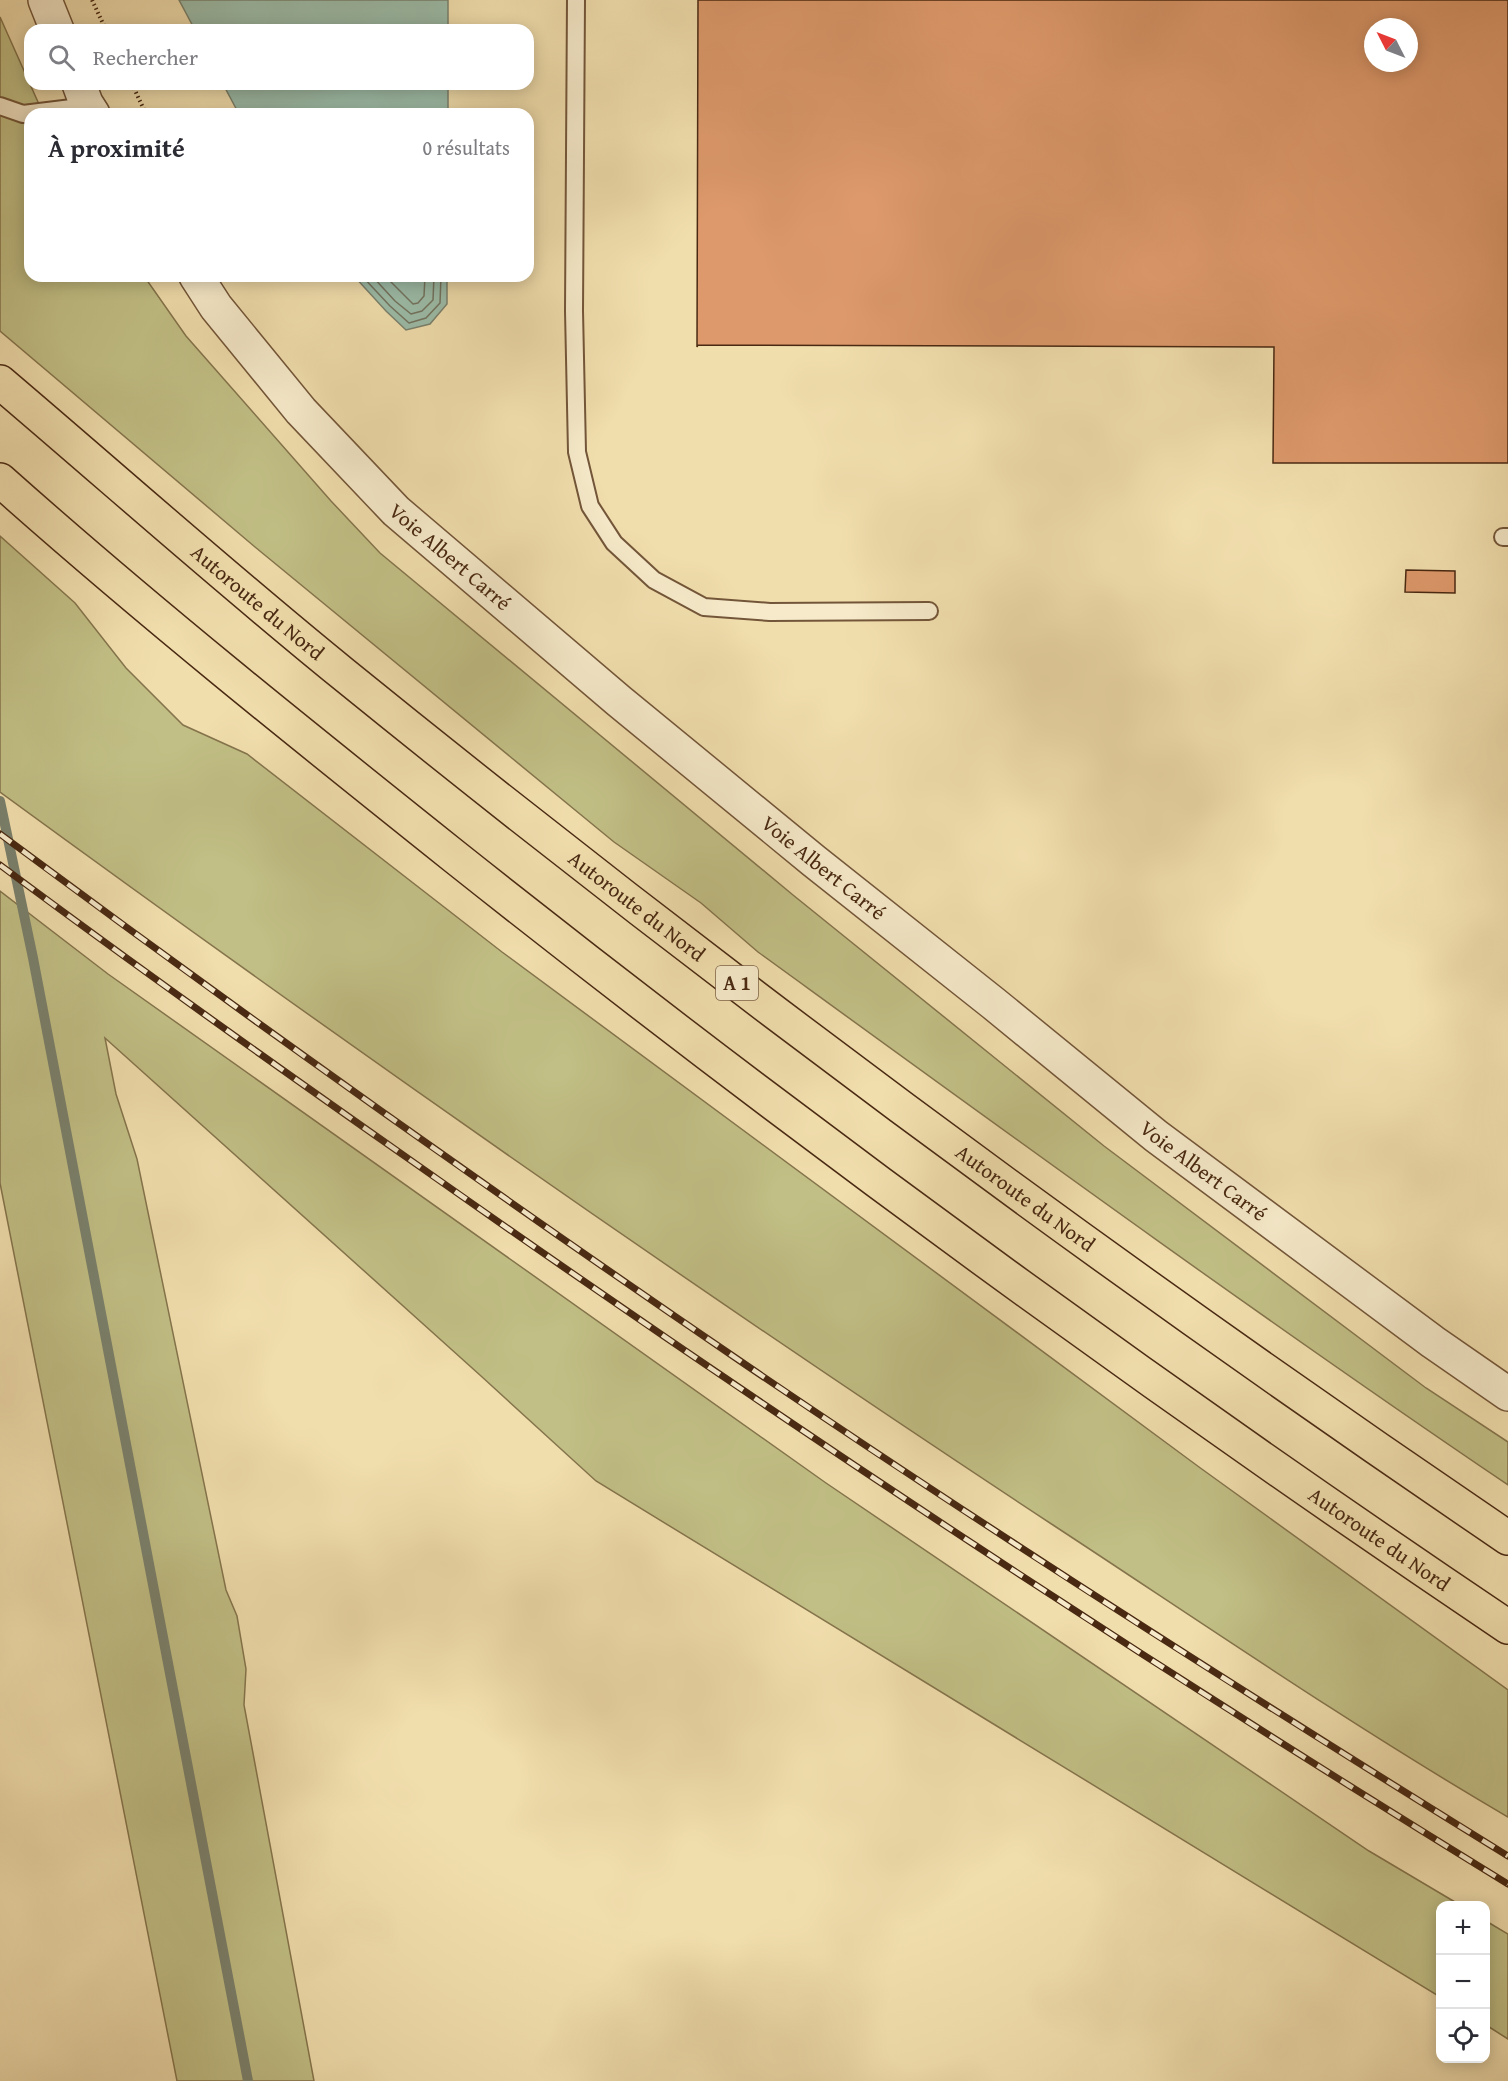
<!DOCTYPE html>
<html lang="fr">
<meta charset="utf-8">
<style>
:root{--surface:#fff;--page:#f2f2f3;--text:#2b2b33;--muted:#7c7c81;--line:#e1e1e2}
body{margin:0;font-family:"Gentium Book Plus",serif;background:var(--page);color:var(--text)}
.controls{position:absolute;right:18px;bottom:18px;display:grid;overflow:hidden;border-radius:12px;box-shadow:0 3px 15px #0003}
.controls button{width:54px;height:54px;display:grid;place-items:center;padding:0;border:0;border-bottom:2px solid var(--line);background:var(--surface);color:var(--text);font:30px sans-serif}
.compass{position:absolute;left:1364px;top:18px;width:54px;height:54px;border-radius:50%;background:var(--surface);box-shadow:0 3px 15px #0003;rotate:312deg}
.list{margin:0;padding:0;list-style:none}
h2{display:flex;justify-content:space-between;align-items:center;height:78px;margin:0;padding:0 24px;font-size:26px}
h2 small{font-size:20px;font-weight:400;color:var(--muted)}
.icon{flex:none;width:33px;height:33px;fill:none;stroke:currentColor;stroke-width:2;stroke-linecap:round;stroke-linejoin:round}
.map{position:relative;flex:none;width:1508px;height:2081px;overflow:hidden}
.search{position:absolute;background:var(--surface);box-shadow:0 3px 15px #0003;left:24px;top:24px;width:510px;height:66px;display:flex;align-items:center;gap:15px;box-sizing:border-box;padding:0 21px;border-radius:18px;color:var(--muted);font-size:22px}
.panel{position:absolute;background:var(--surface);box-shadow:0 3px 15px #0003;left:24px;top:108px;width:510px;height:174px;border-radius:18px}
.map>svg:first-child{display:block}
.green{fill:#c1bf85;stroke:#85744c;stroke-width:1.5}
.water{fill:#9bbca9;stroke:#7a816d;stroke-width:1.5}
.lines{fill:none;stroke-linecap:round;stroke-linejoin:round}
.shore{stroke:#72725e;stroke-width:1.5}
.stream{stroke:#7a816d;stroke-width:10}
.building{fill:#dd996b;stroke:#492912;stroke-width:1.5;fill-rule:evenodd}
.service-casing{stroke:#735639;stroke-width:20}
.tertiary-casing{stroke:#735639;stroke-width:36}
.motorway-casing{stroke:#492912;stroke-width:36}
.path{stroke:#492912;stroke-width:4;stroke-dasharray:1.5 3;stroke-linecap:butt}
.service{stroke:#f6eaca;stroke-width:16}
.tertiary{stroke:#f6eaca;stroke-width:33}
.motorway{stroke:#f1dead;stroke-width:33}
.rail-casing{stroke:#492912;stroke-width:7}
.rail{stroke:#f6eaca;stroke-width:4.5;stroke-dasharray:14;stroke-linecap:butt}
.labels{text-anchor:middle;stroke-width:4.5;stroke-linejoin:round;paint-order:stroke}
.shield{fill:#f6eaca;stroke:#7d6349;stroke-width:1.5}
.shield-label{font-size:20px;font-weight:bold;fill:#492912}
.street-label{font-size:21px;fill:#492912;stroke:#f6eaca}
</style>
<div class="map">
<svg width="1508" height="2081" viewBox="0 0 1508 2081">
<rect width="100%" height="100%" fill="#f1dead"/>
<filter id="stains"><feTurbulence type="fractalNoise" baseFrequency=".00333" numOctaves="4"/><feColorMatrix values="0 0 0 0 .2 0 0 0 0 .09 0 0 0 0 .02 0 0 0 .5 -.17"/></filter>
<radialGradient id="worn" r=".72"><stop offset=".6" stop-color="#630" stop-opacity="0"/><stop offset="1" stop-color="#630" stop-opacity=".3"/></radialGradient>
<!-- green -->
<g class="green">
<path d="M0,17L42,111L30,114V276H144L186,336L331,501L380,553L793,895L1104,1146L1426,1388L1508,1442V1485C1254,1313 1006,1132 758,952L701,903L614,842L255,547L0,331Z"/>
<path d="M0,536L75,603L126,668L183,725L247,754L502,952L1199,1467L1508,1690V1817C1352,1726 1204,1624 1053,1525C696,1290 345,1044 0,792Z"/>
<path d="M0,891L108,974L826,1483L1369,1851L1460,1905L1440,1906V1997L596,1481L481,1376L105,1038L116,1094L137,1159L226,1590L237,1616L246,1669L244,1705L314,2081H177L0,1183Z"/>
<path d="M1486,1921L1508,1934V2039L1486,2025Z"/>
</g>
<!-- water -->
<g class="water">
<path d="M179,0H448V30H195Z"/>
<path d="M223,84H448V114H239Z"/>
<path d="M354,276H447V304L430,324L406,330L386,311Z"/>
</g>
<g class="lines">
<!-- shore -->
<g class="shore">
<path d="M362,276L390,306L409,323L426,318L440,303L441,276"/>
<path d="M372,276L395,301L411,314L422,311L433,300L434,276"/>
<path d="M385,276L413,304L418,303L424,296L425,276"/>
</g>
<!-- stream -->
<path class="stream" d="M0,801L33,958L248,2081"/>
</g>
<!-- building -->
<g class="building">
<path d="M698,0H1508V463H1273L1274,347L698,345L697,347ZM1373,27H1409V63H1373Z"/>
<path d="M1406,570L1455,571V593L1405,592Z"/>
</g>
<g class="lines">
<defs>
<g id="service">
<path d="M576,0L574,311L577,452L590,506L614,543L654,580L704,607L770,612L929,611"/>
<path d="M0,106L23,114L72,108L86,103"/>
<path d="M1503,537H1508"/>
</g>
<g id="tertiary">
<path d="M45,0L57,30"/>
<path d="M79,84L86,103L93,114"/>
<path id="s1" d="M196,276L216,307L301,411L396,511L619,701L814,861L993,1003L1156,1136L1433,1342L1508,1394"/>
</g>
<g id="motorway">
<path id="s2" d="M0,382C114,479 226,579 342,673C718,978 1107,1266 1508,1538"/>
<path id="s3" d="M0,480C147,611 301,734 455,857C796,1128 1147,1384 1508,1627"/>
</g>
</defs>
<!-- service casing -->
<use href="#service" class="service-casing"/>
<!-- tertiary casing -->
<use href="#tertiary" class="tertiary-casing"/>
<!-- motorway casing -->
<use href="#motorway" class="motorway-casing"/>
<!-- path -->
<g class="path">
<path d="M92,0L106,30"/>
<path d="M132,84L146,114"/>
</g>
<!-- service -->
<use href="#service" class="service"/>
<!-- tertiary -->
<use href="#tertiary" class="tertiary"/>
<!-- motorway -->
<use href="#motorway" class="motorway"/>
<defs>
<g id="rail">
<path d="M0,834C245,1016 494,1193 746,1365C996,1535 1251,1697 1508,1856"/>
<path d="M0,865C137,967 276,1066 416,1164C772,1415 1136,1656 1508,1884"/>
</g>
</defs>
<!-- rail casing -->
<use href="#rail" class="rail-casing"/>
<!-- rail -->
<use href="#rail" class="rail"/>
</g>
<g class="labels">
<!-- shield labels -->
<rect class="shield" x="716" y="966" width="42" height="34" rx="4.5"/>
<g class="shield-label">
<text x="737" y="990">A 1</text>
</g>
<!-- street labels -->
<g class="street-label">
<text dy="7" stroke="none"><textPath href="#s1" startOffset="380">Voie Albert Carré</textPath></text>
<text dy="7" stroke="none"><textPath href="#s2" startOffset="339">Autoroute du Nord</textPath></text>
<text dy="7" stroke="none"><textPath href="#s1" startOffset="866">Voie Albert Carré</textPath></text>
<text dy="7" stroke="none"><textPath href="#s2" startOffset="825">Autoroute du Nord</textPath></text>
<text dy="7" stroke="none"><textPath href="#s1" startOffset="1352">Voie Albert Carré</textPath></text>
<text dy="7" stroke="none"><textPath href="#s2" startOffset="1311">Autoroute du Nord</textPath></text>
<text dy="7" stroke="none"><textPath href="#s3" startOffset="1740">Autoroute du Nord</textPath></text>
</g>
</g>
<rect width="100%" height="100%" filter="url(#stains)"/>
<rect width="100%" height="100%" fill="url(#worn)"/>
</svg>
<div class="controls">
<button>+</button>
<button>−</button>
<button><svg class="icon" aria-label="locate" viewBox="0 0 24 24"><circle cx="12" cy="12" r="6"/><path d="M12 2v4M12 18v4M2 12h4M18 12h4"/></svg></button>
</div>
<svg class="compass" viewBox="-18 -18 36 36"><path d="M0-13l5 13h-10z" fill="#e53935"/><path d="M0 13l5-13h-10z" fill="#7c7c81"/></svg>
<div class="search"><svg class="icon" aria-label="search" viewBox="0 0 24 24"><circle cx="10" cy="10" r="6"/><path d="M15 15l6 6"/></svg>Rechercher</div>
<section class="panel">
<h2>À proximité<small>0 résultats</small></h2>
<ul class="list">
</ul>
</section>
</div>
